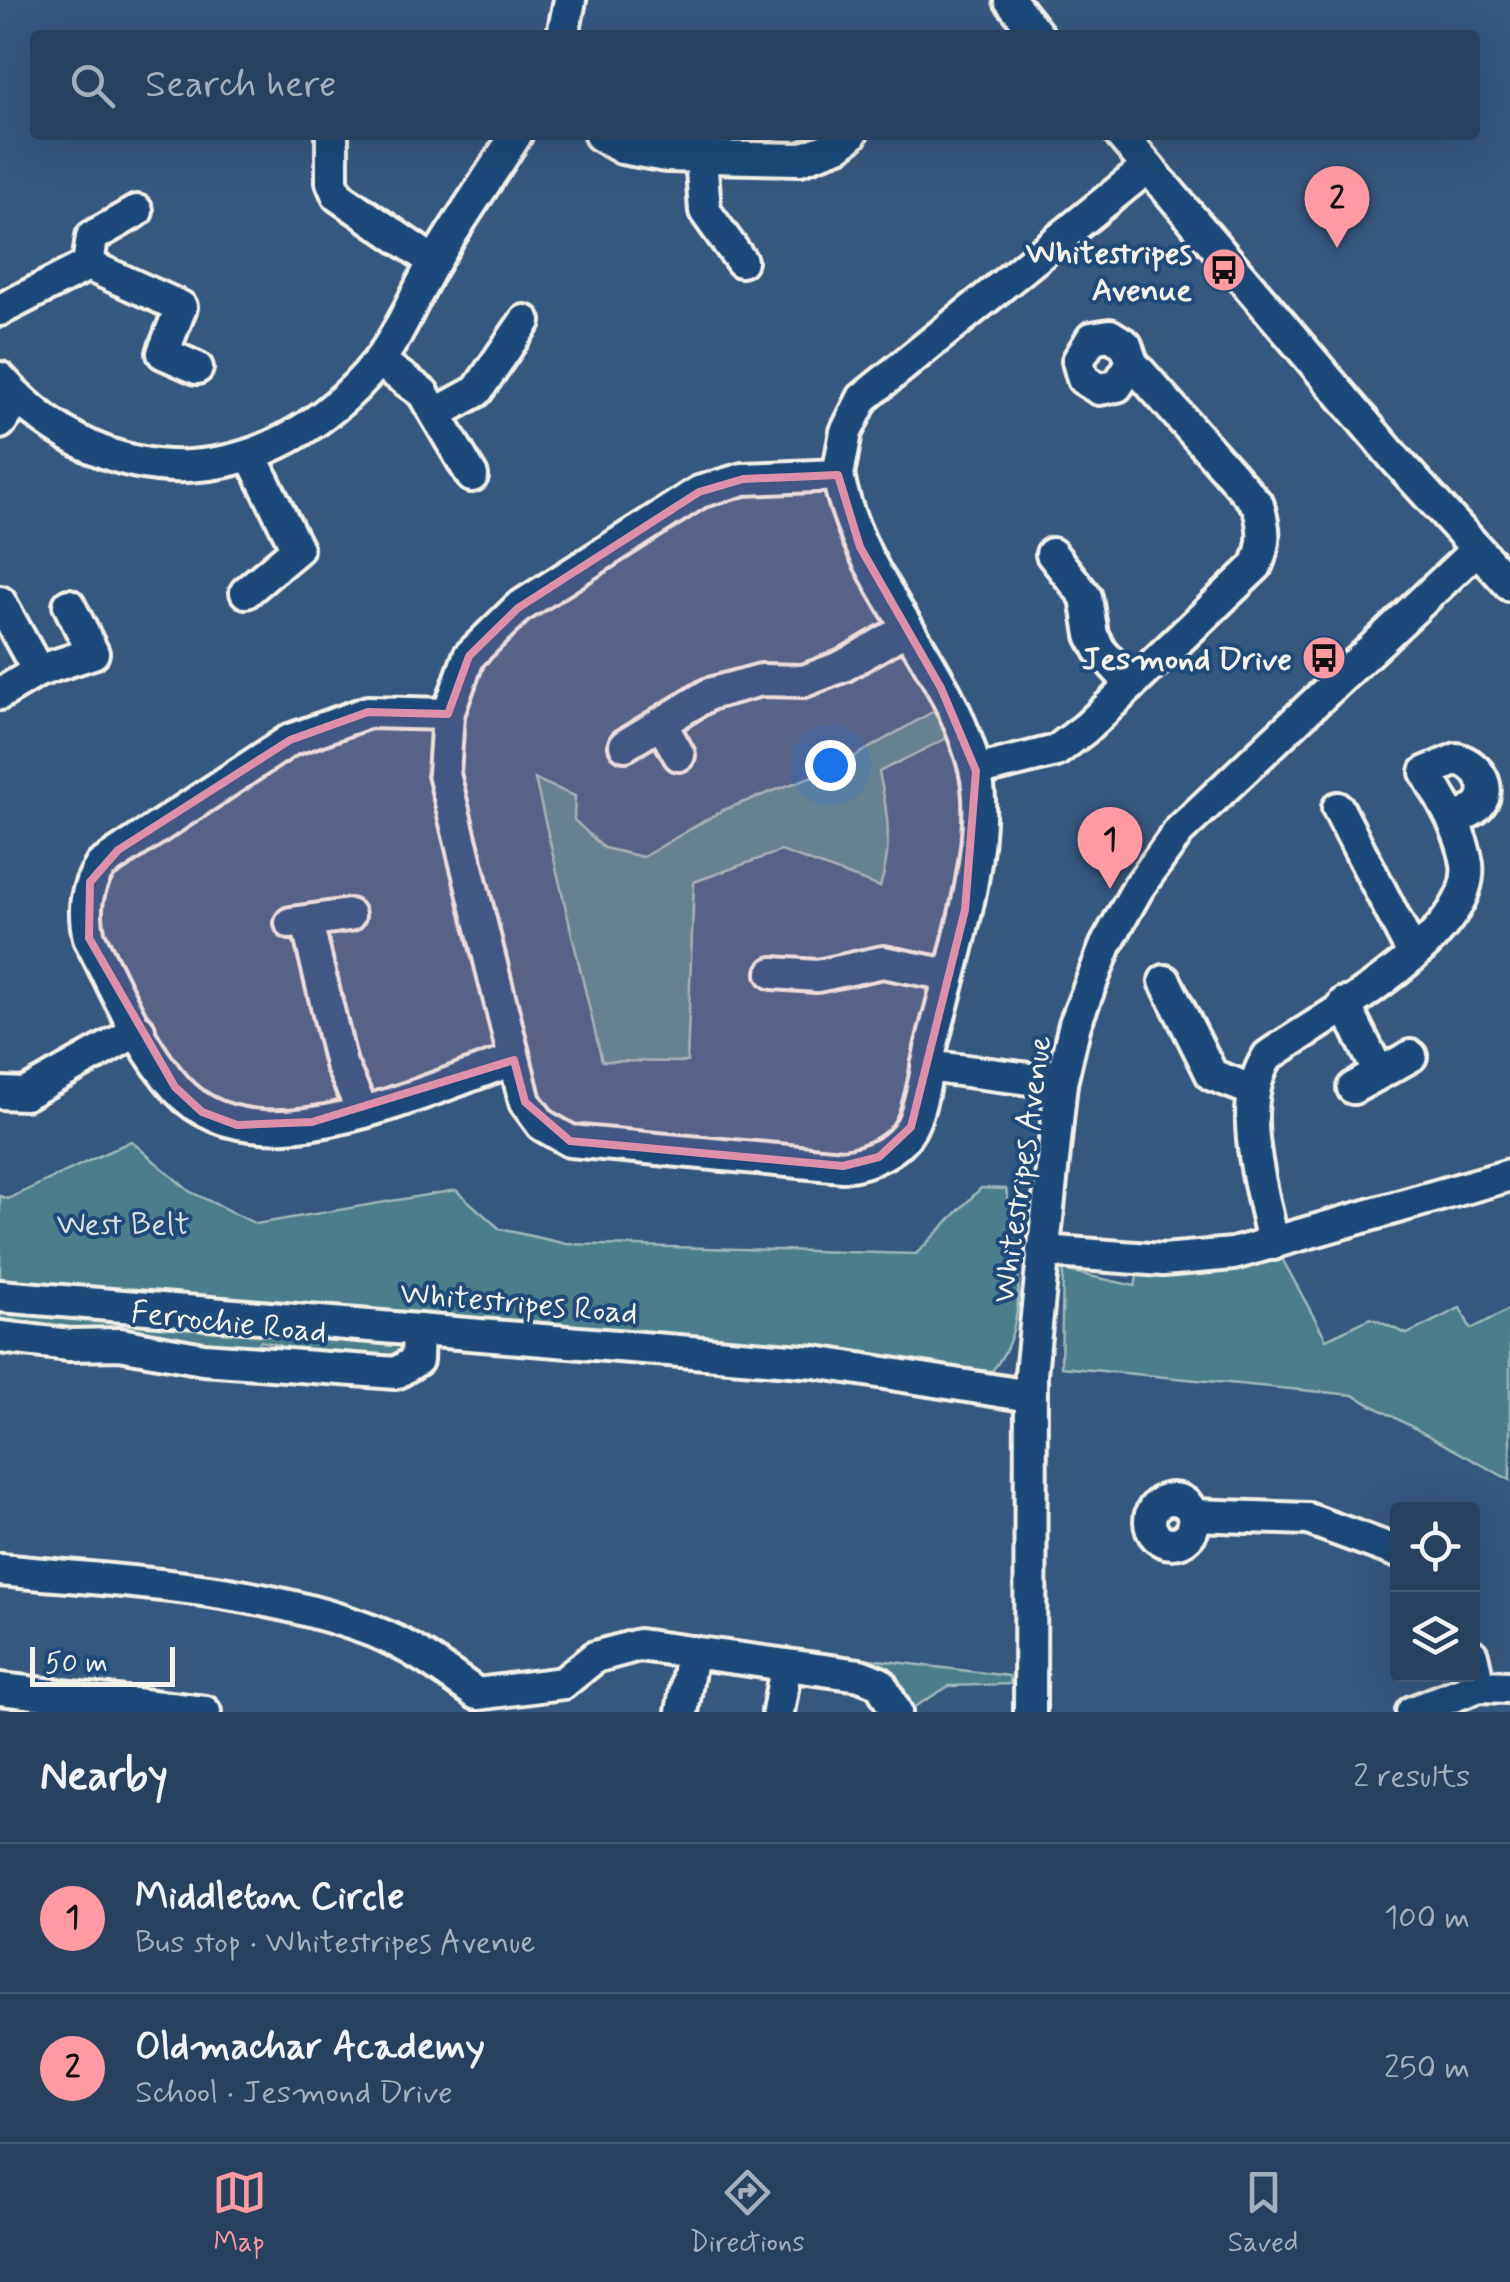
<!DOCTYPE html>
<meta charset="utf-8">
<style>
:root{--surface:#28415e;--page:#304864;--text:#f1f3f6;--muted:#a5afbc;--line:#445a73;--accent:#ff9aa2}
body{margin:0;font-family:Mynerve,sans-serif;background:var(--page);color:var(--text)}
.controls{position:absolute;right:30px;bottom:30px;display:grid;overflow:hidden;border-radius:10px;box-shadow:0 10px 40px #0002}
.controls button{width:90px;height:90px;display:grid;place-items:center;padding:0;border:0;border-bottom:2px solid var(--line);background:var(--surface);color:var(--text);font:50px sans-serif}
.scale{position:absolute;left:30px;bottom:25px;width:145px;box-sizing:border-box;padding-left:10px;border:5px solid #f4f1e8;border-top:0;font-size:28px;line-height:35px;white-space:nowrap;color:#f4f1e8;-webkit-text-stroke:8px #1f4a7a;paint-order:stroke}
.you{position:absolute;left:830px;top:765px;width:35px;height:35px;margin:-25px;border:8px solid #fff;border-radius:50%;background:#1a73e8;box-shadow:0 0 0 15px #1a73e833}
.badge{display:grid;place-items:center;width:65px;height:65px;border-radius:50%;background:var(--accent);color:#111;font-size:32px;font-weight:700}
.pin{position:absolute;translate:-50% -82px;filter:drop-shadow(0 2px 5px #0008)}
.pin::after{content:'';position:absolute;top:52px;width:35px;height:30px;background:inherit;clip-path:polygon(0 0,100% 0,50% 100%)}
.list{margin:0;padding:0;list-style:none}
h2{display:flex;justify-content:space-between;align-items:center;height:130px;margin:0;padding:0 40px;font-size:42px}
h2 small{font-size:32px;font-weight:400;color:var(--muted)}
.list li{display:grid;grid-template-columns:65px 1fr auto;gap:30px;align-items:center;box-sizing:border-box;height:150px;padding:0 40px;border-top:2px solid var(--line)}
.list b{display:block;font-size:38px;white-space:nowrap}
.list p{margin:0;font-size:32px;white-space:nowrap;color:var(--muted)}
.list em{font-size:32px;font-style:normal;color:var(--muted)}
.icon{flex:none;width:55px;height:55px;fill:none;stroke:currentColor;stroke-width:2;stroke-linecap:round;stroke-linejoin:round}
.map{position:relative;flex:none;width:1510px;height:1712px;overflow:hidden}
.search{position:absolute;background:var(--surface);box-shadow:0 10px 40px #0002;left:30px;right:30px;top:30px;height:110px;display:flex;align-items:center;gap:25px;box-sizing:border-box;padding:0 35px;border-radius:10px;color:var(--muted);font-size:38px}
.sheet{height:430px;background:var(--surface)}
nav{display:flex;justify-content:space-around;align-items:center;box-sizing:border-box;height:140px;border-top:2px solid var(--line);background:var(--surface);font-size:28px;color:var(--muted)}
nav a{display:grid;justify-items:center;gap:5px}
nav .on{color:var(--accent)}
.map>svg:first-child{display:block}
.green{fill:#4c7e8a;stroke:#a0b8b9;stroke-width:2.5}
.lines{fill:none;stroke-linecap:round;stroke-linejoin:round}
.minor-casing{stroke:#f4f1e8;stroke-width:38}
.minor{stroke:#1f4a7a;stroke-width:30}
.marked{fill:#de8fa9;fill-opacity:0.2;stroke:#de8fa9;stroke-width:8;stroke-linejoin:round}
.labels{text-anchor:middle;stroke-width:8;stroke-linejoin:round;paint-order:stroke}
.poi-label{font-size:32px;font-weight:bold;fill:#f4f1e8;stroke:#1f4a7a;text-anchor:end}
.street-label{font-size:32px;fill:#f4f1e8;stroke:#1f4a7a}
.park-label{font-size:32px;fill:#dbe0da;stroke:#1f4a7a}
</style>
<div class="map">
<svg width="1510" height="1712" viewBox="0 0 1510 1712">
<rect width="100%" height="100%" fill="#36577e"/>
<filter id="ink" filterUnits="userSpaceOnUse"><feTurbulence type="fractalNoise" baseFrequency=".01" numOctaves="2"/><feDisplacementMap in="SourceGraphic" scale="20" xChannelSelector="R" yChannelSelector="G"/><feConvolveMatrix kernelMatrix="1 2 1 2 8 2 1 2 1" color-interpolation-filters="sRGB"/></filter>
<g filter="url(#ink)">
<!-- green -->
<g class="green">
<path d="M934,711L947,738L879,772C888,812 893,847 880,887L781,851L694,882L687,1062L602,1061L535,779L575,796L574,820L604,848L643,857L723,810L834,768Z"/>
<path d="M131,1141L189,1191L256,1224L456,1190L500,1229L567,1244L916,1254L981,1188L1006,1189C1016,1247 1034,1321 992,1371L0,1280V1196L8,1199Z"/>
<path d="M1279,1253L1326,1339L1371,1318L1407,1334L1460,1308L1471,1329L1510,1309V1480L1353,1395L1061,1367L1063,1270L1135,1286L1138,1272Z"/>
<path d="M0,1304L406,1341L400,1360L289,1359L279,1345L261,1341L246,1355L64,1338L53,1324L33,1322L18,1333L0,1331Z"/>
<path d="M730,1642L1009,1676L1011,1684L949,1686L906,1712L901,1702L731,1648Z"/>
</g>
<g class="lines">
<defs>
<g id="minor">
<path d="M1010,0L1038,35"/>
<path d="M563,35L570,0"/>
<path d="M332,135V182L338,196L434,262"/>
<path d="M600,135L622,148L666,156L800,159L839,145L851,135"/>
<path d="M1121,135L1397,461L1510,585"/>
<path d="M701,156L705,211L741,261"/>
<path d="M88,265L92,237L137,211"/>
<path d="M0,310L88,265L181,307L163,353L197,368"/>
<path d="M379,361L423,393L472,476"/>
<path d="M0,378C111,504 272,491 376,364C400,335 414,296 433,264C459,220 489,178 516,135"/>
<path d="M437,413L477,391L525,321"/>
<path d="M0,423L19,399"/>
<path d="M838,475C859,584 949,662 975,769C993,842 950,971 932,1044C926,1070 923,1101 912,1125C900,1151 869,1163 843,1166L570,1141L542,1125L525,1102L444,774L448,714L469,656L518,608L699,492L743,479Z"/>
<path d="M838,475L846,432L863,398L1148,167"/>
<path d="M1052,554L1086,597L1092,635L1100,650L1131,684"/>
<path d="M246,592L297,549L251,456"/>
<path d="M0,602L38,671L0,694"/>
<path d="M38,671L93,653L69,605"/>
<path d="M448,714L368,712L290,740L101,865C85,889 83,910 89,938C115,987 139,1047 177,1089C255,1175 422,1090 514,1060"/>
<path d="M661,723L679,755"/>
<path d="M625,745L709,694L761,680L804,681L843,666L908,628"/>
<path d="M976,771L1056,751L1086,728L1256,566C1266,543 1265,529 1258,505L1132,363L1126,345L1110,335L1092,338L1078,361L1083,379L1099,389L1117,386L1132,363"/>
<path d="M1338,808L1413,954"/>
<path d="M307,922L341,1064L363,1112"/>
<path d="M291,923L349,915"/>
<path d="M773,973L817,976L883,962L949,975"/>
<path d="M1165,981L1212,1075L1252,1090"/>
<path d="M1344,1003L1379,1073"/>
<path d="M927,1066L1061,1083"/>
<path d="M1353,1088L1411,1056"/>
<path d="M0,1093L25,1094L139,1030"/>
<path d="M1273,1244C1263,1188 1234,1107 1268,1056C1322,1019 1476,937 1467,864C1462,831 1442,800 1426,772L1457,759C1478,764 1496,790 1476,808C1470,813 1460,817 1454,821"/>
<path d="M1042,1251L1163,1260L1233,1254L1510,1175"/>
<path d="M0,1296L815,1362L1030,1396"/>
<path d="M0,1337L70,1345L120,1344L203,1359L396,1373L417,1360L418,1330"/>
<circle cx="1172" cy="1521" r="22"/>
<path d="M1193,1515L1308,1519L1398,1552"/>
<path d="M0,1570C124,1582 254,1586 372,1631C410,1645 444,1670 477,1694L563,1683"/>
<path d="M1472,1655L1479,1686"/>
<path d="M563,1683L595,1657L639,1645L860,1675L880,1683L896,1712"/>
<path d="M0,1689L205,1712"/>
<path d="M682,1712L692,1652"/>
<path d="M778,1712L783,1684"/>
<path d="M1030,1712L1031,1374L1061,1083L1075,1024L1106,945L1138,888L1179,831L1476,550"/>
<path d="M1412,1712L1479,1686L1510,1687"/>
</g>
</defs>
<!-- minor casing -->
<use href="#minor" class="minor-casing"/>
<!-- minor -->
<use href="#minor" class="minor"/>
</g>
</g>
<!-- marked area -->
<path class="marked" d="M838,475L860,547L941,688L976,771L965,910L911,1127L879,1157L843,1166L570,1141L525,1102L514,1060L312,1122L237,1125L202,1112L175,1087L89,938L90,882L118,850L290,740L368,712L448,714L469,656L518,608L699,492L743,479Z"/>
<!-- icons -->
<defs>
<symbol id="bus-disc" viewBox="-11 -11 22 22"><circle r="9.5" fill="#ff9aa2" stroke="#1f4a7a"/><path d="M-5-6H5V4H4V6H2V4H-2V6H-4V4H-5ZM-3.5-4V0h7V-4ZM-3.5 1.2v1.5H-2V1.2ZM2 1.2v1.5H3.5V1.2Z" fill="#111"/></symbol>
</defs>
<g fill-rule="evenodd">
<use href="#bus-disc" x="1199" y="245" width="50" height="50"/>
<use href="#bus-disc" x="1299" y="633" width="50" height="50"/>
</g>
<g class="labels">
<!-- poi labels -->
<g class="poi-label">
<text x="1192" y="263">Whitestripes<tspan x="1192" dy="37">Avenue</tspan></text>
<text x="1292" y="669">Jesmond Drive</text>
</g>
<!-- street labels -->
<g class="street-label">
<text transform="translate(1021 1169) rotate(-82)" y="11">Whitestripes Avenue</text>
<text transform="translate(519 1302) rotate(5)" y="11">Whitestripes Road</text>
<text transform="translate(229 1321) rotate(6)" y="11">Ferrochie Road</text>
</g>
<!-- park labels -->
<g class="park-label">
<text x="123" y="1234">West Belt</text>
</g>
</g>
</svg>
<div class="controls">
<button><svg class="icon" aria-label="locate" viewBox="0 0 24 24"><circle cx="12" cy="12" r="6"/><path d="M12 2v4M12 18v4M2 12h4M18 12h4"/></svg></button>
<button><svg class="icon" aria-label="layers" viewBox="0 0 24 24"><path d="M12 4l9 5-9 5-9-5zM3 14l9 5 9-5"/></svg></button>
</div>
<div class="scale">50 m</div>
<div class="you"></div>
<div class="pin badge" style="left:1110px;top:889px">1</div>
<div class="pin badge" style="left:1337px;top:248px">2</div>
<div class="search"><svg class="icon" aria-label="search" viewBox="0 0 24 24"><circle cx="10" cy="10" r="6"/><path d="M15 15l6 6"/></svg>Search here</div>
</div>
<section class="sheet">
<h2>Nearby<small>2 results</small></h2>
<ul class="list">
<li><span class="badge">1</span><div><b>Middleton Circle</b><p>Bus stop · Whitestripes Avenue</p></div><em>100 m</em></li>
<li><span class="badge">2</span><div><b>Oldmachar Academy</b><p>School · Jesmond Drive</p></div><em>250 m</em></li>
</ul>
</section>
<nav>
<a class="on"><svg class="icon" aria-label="map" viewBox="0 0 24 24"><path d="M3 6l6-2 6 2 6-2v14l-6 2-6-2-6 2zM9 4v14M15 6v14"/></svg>Map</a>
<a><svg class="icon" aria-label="directions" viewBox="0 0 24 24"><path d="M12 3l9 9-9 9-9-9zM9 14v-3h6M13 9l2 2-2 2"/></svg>Directions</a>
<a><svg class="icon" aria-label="saved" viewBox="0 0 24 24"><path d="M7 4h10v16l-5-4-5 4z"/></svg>Saved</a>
</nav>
